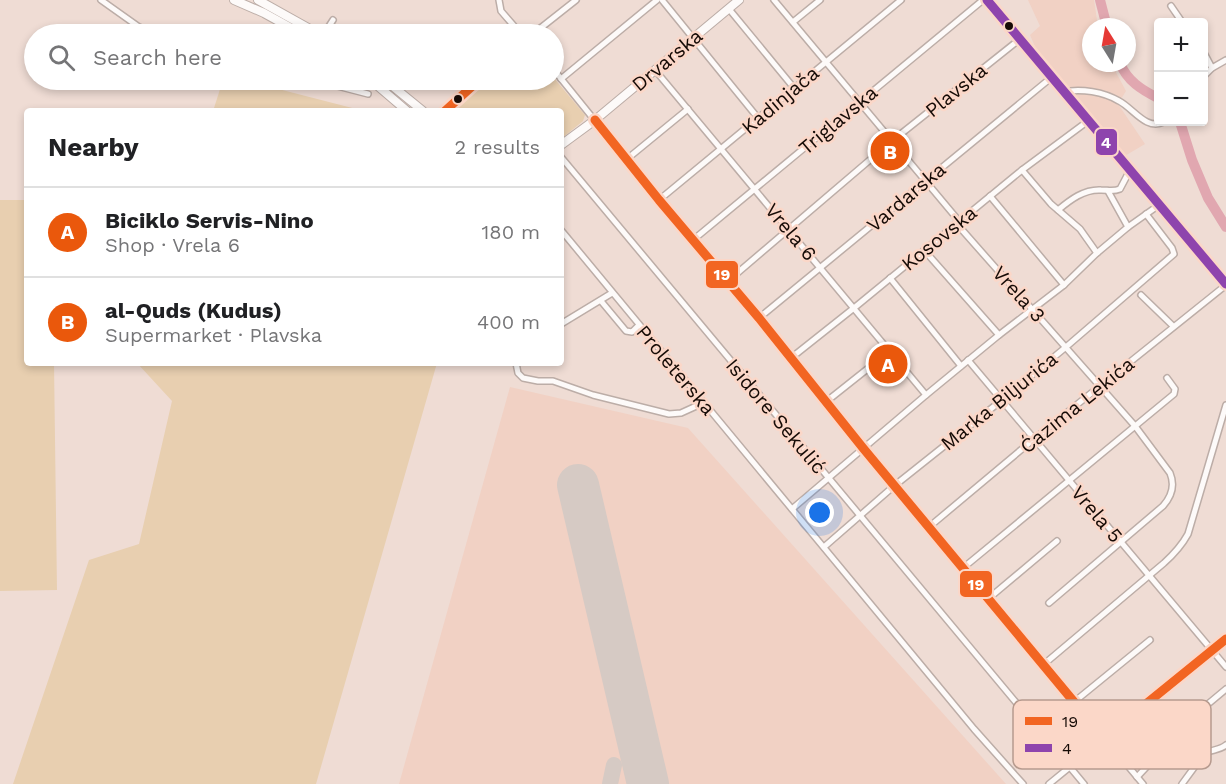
<!DOCTYPE html>
<meta charset="utf-8">
<style>
:root{--surface:#fff;--page:#f2f2f2;--text:#202124;--muted:#757577;--line:#e0e0e0;--accent:#ea580c}
body{margin:0;font-family:"Work Sans",sans-serif;background:var(--page);color:var(--text)}
.controls{position:absolute;right:18px;top:18px;display:grid;overflow:hidden;border-radius:6px;box-shadow:0 3px 9px #0003}
.controls button{width:54px;height:54px;display:grid;place-items:center;padding:0;border:0;border-bottom:2px solid var(--line);background:var(--surface);color:var(--text);font:30px sans-serif}
.compass{position:absolute;left:1082px;top:18px;width:54px;height:54px;border-radius:50%;background:var(--surface);box-shadow:0 3px 9px #0003;rotate:349deg}
.you{position:absolute;left:820px;top:513px;width:21px;height:21px;margin:-15px;border:4px solid #fff;border-radius:50%;background:#1a73e8;box-shadow:0 0 0 9px #1a73e833}
.badge{display:grid;place-items:center;width:39px;height:39px;border-radius:50%;background:var(--accent);color:#fff;font-size:20px;font-weight:700}
.pin{position:absolute;translate:-50% -50%;border:3px solid #fff;box-shadow:0 2px 6px #0006}
.list{margin:0;padding:0;list-style:none}
h2{display:flex;justify-content:space-between;align-items:center;height:78px;margin:0;padding:0 24px;font-size:26px}
h2 small{font-size:20px;font-weight:400;color:var(--muted)}
.list li{display:grid;grid-template-columns:39px 1fr auto;gap:18px;align-items:center;box-sizing:border-box;height:90px;padding:0 24px;border-top:2px solid var(--line)}
.list b{display:block;font-size:22px;white-space:nowrap}
.list p{margin:0;font-size:20px;white-space:nowrap;color:var(--muted)}
.list em{font-size:20px;font-style:normal;color:var(--muted)}
.icon{flex:none;width:33px;height:33px;fill:none;stroke:currentColor;stroke-width:2;stroke-linecap:round;stroke-linejoin:round}
.map{position:relative;flex:none;width:1226px;height:784px;overflow:hidden}
.search{position:absolute;background:var(--surface);box-shadow:0 3px 9px #0003;left:24px;top:24px;width:540px;height:66px;display:flex;align-items:center;gap:15px;box-sizing:border-box;padding:0 21px;border-radius:33px;color:var(--muted);font-size:22px}
.panel{position:absolute;background:var(--surface);box-shadow:0 3px 9px #0003;left:24px;top:108px;width:540px;height:258px;border-radius:6px}
.map>svg:first-child{display:block}
.built{fill:#f1d1c4}
.green{fill:#e8cfb0}
.lines{fill:none;stroke-linecap:round;stroke-linejoin:round}
.river{stroke:#e1a7b0;stroke-width:10}
.taxiway{stroke:#d6cac4;stroke-width:16}
.runway{stroke:#d6cac4;stroke-width:42}
.street-casing{stroke:#bcada7;stroke-width:8}
.secondary-casing{stroke:#bcada7;stroke-width:10}
.street{stroke:#fdfaf9;stroke-width:5}
.secondary{stroke:#fdfaf9;stroke-width:8}
.bus-1-casing{stroke:#fbd7c8;stroke-width:14}
.bus-2-casing{stroke:#fbd7c8;stroke-width:14}
.bus-1{stroke:#f26522;stroke-width:9}
.bus-2{stroke:#8e44ad;stroke-width:9}
.bus-dot{fill:#160b06;stroke:#fbd7c8;stroke-width:2}
.labels{text-anchor:middle;stroke-width:5;stroke-linejoin:round;paint-order:stroke}
.street-label{font-size:20px;fill:#160b06;stroke:#fbd7c8}
.key{fill:#fbd7c8;stroke:#b69a8e;stroke-width:1.5}
.key-label{font-size:16px;fill:#160b06}
.line-badge{stroke:#fbd7c8;stroke-width:2}
.badge-label{font-size:16px;text-anchor:middle;font-weight:bold;fill:#fff}
</style>
<div class="map">
<svg width="1226" height="784" viewBox="0 0 1226 784">
<rect width="100%" height="100%" fill="#efdcd4"/>
<!-- built -->
<g class="built">
<path d="M1028,0H1094L1098,27H1091V63H1111L1126,91L1118,104L1145,144L1123,157L1039,56L1030,35L1040,26Z"/>
<path d="M510,387L688,428L1006,784H399Z"/>
</g>
<!-- green -->
<g class="green">
<path d="M554,78L585,115L583,121L561,139V111H451L492,80H554Z"/>
<path d="M223,80H243L364,111H213Z"/>
<path d="M0,200H27V363H54L57,590L0,591Z"/>
<path d="M137,363H437L316,784H13L89,560L139,544L172,401Z"/>
</g>
<g class="lines">
<!-- river -->
<g class="river">
<path d="M1100,0L1107,27"/>
<path d="M1120,63C1127,81 1142,90 1158,98"/>
<path d="M1180,122L1192,160L1208,198L1226,227"/>
</g>
<!-- taxiway -->
<path class="taxiway" d="M610,784L614,765"/>
<!-- runway -->
<path class="runway" d="M578,485L648,784"/>
<defs>
<g id="street">
<path d="M101,0L139,27L157,34"/>
<path d="M499,0L501,11L521,34"/>
<path d="M662,0L758,118"/>
<path d="M774,0L959,221"/>
<path d="M1171,6L1182,22"/>
<path d="M729,9L794,88"/>
<path d="M793,22L820,0"/>
<path d="M324,34L333,20"/>
<path d="M533,34L576,0"/>
<path d="M1204,53L1212,68"/>
<path d="M554,70L659,200L759,318L863,448L1143,784"/>
<path d="M655,70L926,395"/>
<path d="M1204,76L1212,68L1226,60"/>
<path d="M561,79L657,0"/>
<path d="M314,80L368,94"/>
<path d="M1063,92C1081,88 1104,92 1119,101C1133,108 1146,131 1164,122"/>
<path d="M561,157L1084,784"/>
<path d="M627,159L688,109"/>
<path d="M1022,170L1051,204L1080,229L1097,253"/>
<path d="M1108,191L1128,227"/>
<path d="M990,196L1064,285"/>
<path d="M659,200L901,0"/>
<path d="M1058,210C1070,200 1084,189 1101,190C1108,190 1113,192 1120,189L1130,170"/>
<path d="M956,223L1135,426L1170,473C1175,485 1172,496 1163,506L1049,603"/>
<path d="M561,230L974,729L1023,784"/>
<path d="M693,240L983,0"/>
<path d="M924,250L999,335"/>
<path d="M890,278L961,366"/>
<path d="M728,281L892,141L1020,39"/>
<path d="M1141,295L1173,326"/>
<path d="M601,301L626,331L632,332L639,325"/>
<path d="M759,318L1052,77"/>
<path d="M561,324L612,293"/>
<path d="M791,358L854,308L1022,170L1088,121"/>
<path d="M968,360L1226,667"/>
<path d="M516,363L518,373L523,378L538,381H553L593,395L669,414L681,413L703,403"/>
<path d="M827,401L890,351"/>
<path d="M792,509L926,395L999,335L1064,285L1097,253L1128,227L1159,205"/>
<path d="M929,527L1034,439L1226,285"/>
<path d="M824,547L894,486L1002,400L1066,347L1174,254L1172,248L1146,214"/>
<path d="M963,568L1174,394L1175,389L1167,378"/>
<path d="M988,599L1057,541"/>
<path d="M1043,665L1164,563C1174,554 1182,545 1188,534L1226,405"/>
<path d="M1074,702L1150,640"/>
<path d="M1137,777L1196,714L1226,689"/>
<path d="M1049,784L1226,639"/>
<path d="M1182,784L1204,754C1211,749 1219,751 1226,745"/>
</g>
<g id="secondary">
<path d="M234,0L264,13L302,34"/>
<path d="M258,0L319,34"/>
<path d="M987,0L1226,284"/>
<path d="M369,80L379,87L407,111"/>
<path d="M385,80L423,111"/>
<path d="M561,145L595,120L739,0"/>
</g>
</defs>
<!-- street casing -->
<use href="#street" class="street-casing"/>
<!-- secondary casing -->
<use href="#secondary" class="secondary-casing"/>
<!-- street -->
<use href="#street" class="street"/>
<!-- secondary -->
<use href="#secondary" class="secondary"/>
<defs>
<g id="bus-1">
<path d="M445,111L479,80"/>
<path d="M595,120L659,200L759,318L863,448L1104,738"/>
<path d="M1104,738L1226,639"/>
</g>
<path id="bus-2" d="M987,0L1226,284"/>
</defs>
<!-- bus-1 casing -->
<use href="#bus-1" class="bus-1-casing"/>
<!-- bus-2 casing -->
<use href="#bus-2" class="bus-2-casing"/>
<!-- bus-1 -->
<use href="#bus-1" class="bus-1"/>
<!-- bus-2 -->
<use href="#bus-2" class="bus-2"/>
</g>
<!-- markers -->
<g class="bus-dot">
<circle cx="1009" cy="26" r="5"/>
<circle cx="458" cy="99" r="5"/>
</g>
<g class="labels">
<!-- street labels -->
<g class="street-label">
<text transform="translate(667 60) rotate(-40)" y="7">Drvarska</text>
<text transform="translate(956 90) rotate(-39)" y="7">Plavska</text>
<text transform="translate(780 100) rotate(-40)" y="7">Kadinjača</text>
<text transform="translate(838 120) rotate(-40)" y="7">Triglavska</text>
<text transform="translate(906 197) rotate(-40)" y="7">Vardarska</text>
<text transform="translate(791 232) rotate(50)" y="7">Vrela 6</text>
<text transform="translate(939 238) rotate(-39)" y="7">Kosovska</text>
<text transform="translate(1019 294) rotate(48)" y="7">Vrela 3</text>
<text transform="translate(676 370) rotate(50)" y="7">Proleterska</text>
<text transform="translate(999 401) rotate(-39)" y="7">Marka Biljurića</text>
<text transform="translate(1077 405) rotate(-39)" y="7">Ćazima Lekića</text>
<text transform="translate(776 416) rotate(50)" y="7">Isidore Sekulić</text>
<text transform="translate(1097 514) rotate(50)" y="7">Vrela 5</text>
</g>
</g>
<!-- legend -->
<rect x="1013" y="700" width="198" height="69" rx="9" class="key"/>
<rect x="1025" y="717" width="27" height="8" fill="#f26522"/>
<rect x="1025" y="744" width="27" height="8" fill="#8e44ad"/>
<g class="key-label">
<text x="1062" y="727">19</text>
<text x="1062" y="754">4</text>
</g>
<g class="line-badge">
<rect x="1095" y="128" width="23" height="28" rx="6" fill="#8e44ad"/>
<rect x="705" y="260" width="34" height="29" rx="6" fill="#f26522"/>
<rect x="959" y="570" width="34" height="28" rx="6" fill="#f26522"/>
</g>
<g class="badge-label">
<text x="1106" y="148">4</text>
<text x="722" y="280">19</text>
<text x="976" y="590">19</text>
</g>
</svg>
<div class="controls">
<button>+</button>
<button>−</button>
</div>
<svg class="compass" viewBox="-18 -18 36 36"><path d="M0-13l5 13h-10z" fill="#e53935"/><path d="M0 13l5-13h-10z" fill="#757577"/></svg>
<div class="you"></div>
<div class="pin badge" style="left:888px;top:364px">A</div>
<div class="pin badge" style="left:890px;top:151px">B</div>
<div class="search"><svg class="icon" aria-label="search" viewBox="0 0 24 24"><circle cx="10" cy="10" r="6"/><path d="M15 15l6 6"/></svg>Search here</div>
<section class="panel">
<h2>Nearby<small>2 results</small></h2>
<ul class="list">
<li><span class="badge">A</span><div><b>Biciklo Servis-Nino</b><p>Shop · Vrela 6</p></div><em>180 m</em></li>
<li><span class="badge">B</span><div><b>al-Quds (Kudus)</b><p>Supermarket · Plavska</p></div><em>400 m</em></li>
</ul>
</section>
</div>
